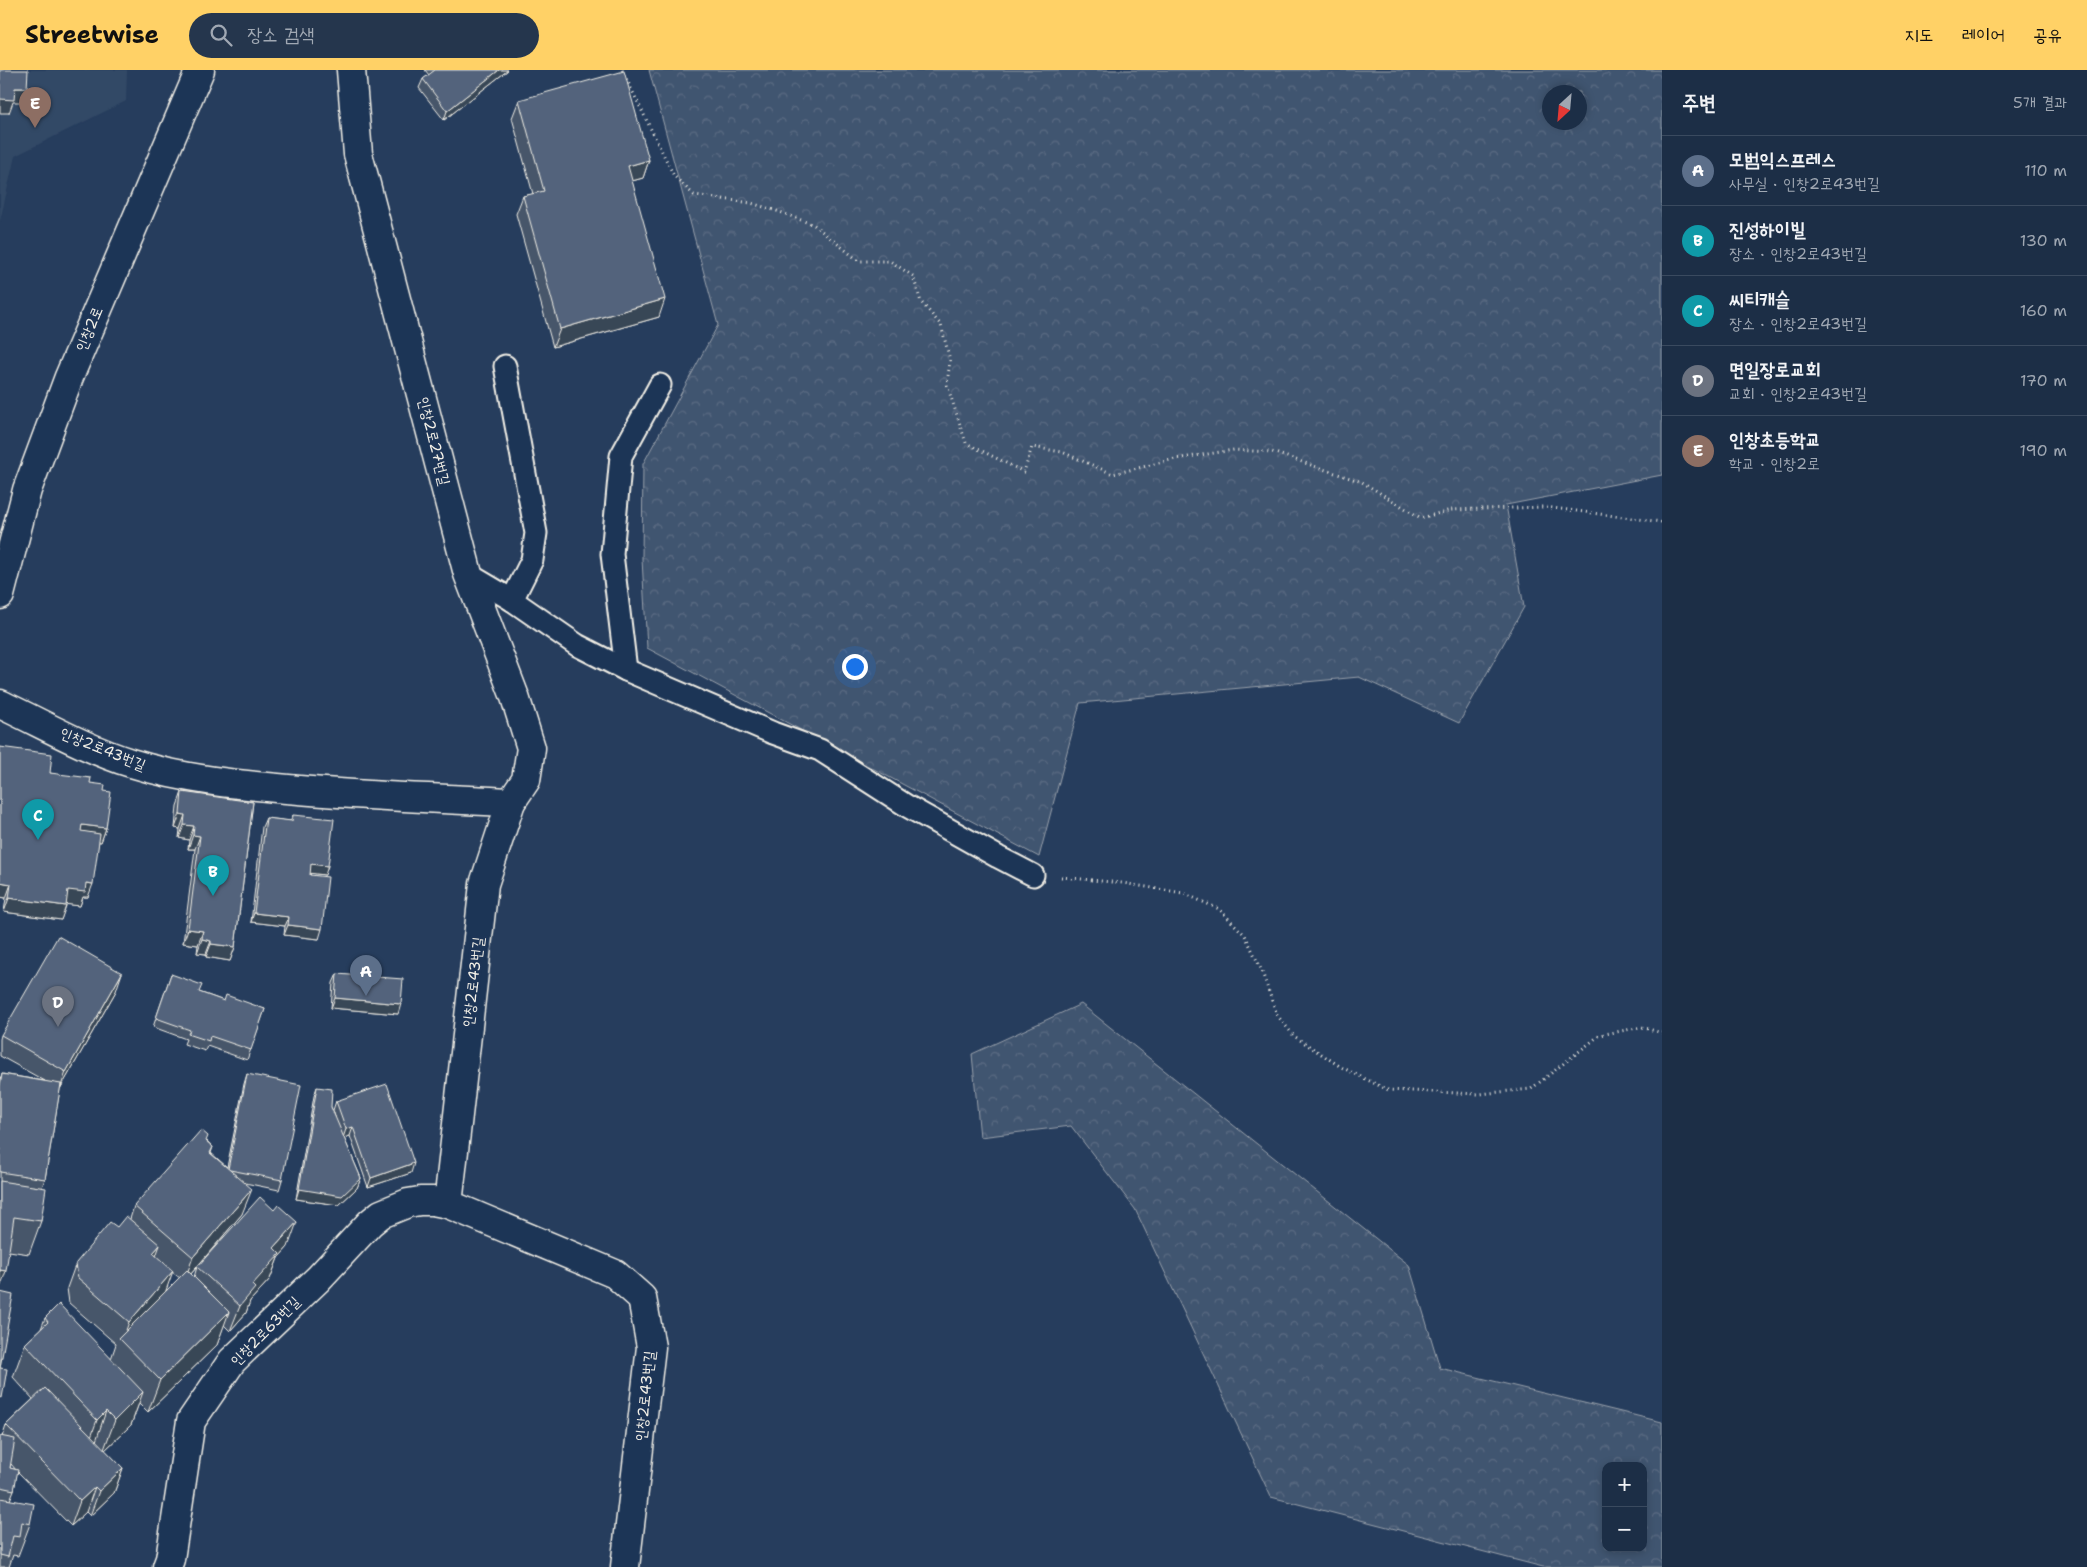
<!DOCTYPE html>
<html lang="ko">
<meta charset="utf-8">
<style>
:root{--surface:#1c2e46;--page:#25364d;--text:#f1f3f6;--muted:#a0a8b3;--line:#3a4a5f;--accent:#ffd166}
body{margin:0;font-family:"Shantell Sans","Poor Story",sans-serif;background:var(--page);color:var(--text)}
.controls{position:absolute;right:15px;bottom:15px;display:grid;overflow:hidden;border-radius:10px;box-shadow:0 2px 8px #0003}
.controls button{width:45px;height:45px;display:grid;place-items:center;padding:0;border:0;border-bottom:1px solid var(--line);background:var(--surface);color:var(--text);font:25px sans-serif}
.compass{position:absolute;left:1542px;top:15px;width:45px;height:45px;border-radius:50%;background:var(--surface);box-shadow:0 2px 8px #0003;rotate:206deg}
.you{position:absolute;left:854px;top:596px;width:18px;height:18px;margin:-12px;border:4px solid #fff;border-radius:50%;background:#1a73e8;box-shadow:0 0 0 8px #1a73e833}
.badge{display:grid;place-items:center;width:32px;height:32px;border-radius:50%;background:var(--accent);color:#fff;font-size:16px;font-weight:700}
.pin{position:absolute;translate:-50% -41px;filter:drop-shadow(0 1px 2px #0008)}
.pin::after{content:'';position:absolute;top:26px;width:18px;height:15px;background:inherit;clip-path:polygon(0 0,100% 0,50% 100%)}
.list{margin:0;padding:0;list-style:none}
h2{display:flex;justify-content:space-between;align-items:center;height:65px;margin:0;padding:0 20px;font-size:21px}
h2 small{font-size:16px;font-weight:400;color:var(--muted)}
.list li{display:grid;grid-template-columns:32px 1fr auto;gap:15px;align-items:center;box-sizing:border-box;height:70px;padding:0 20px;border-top:1px solid var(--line)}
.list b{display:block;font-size:19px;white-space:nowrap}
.list p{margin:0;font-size:16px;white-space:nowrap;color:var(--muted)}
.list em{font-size:16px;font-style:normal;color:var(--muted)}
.icon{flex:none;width:28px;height:28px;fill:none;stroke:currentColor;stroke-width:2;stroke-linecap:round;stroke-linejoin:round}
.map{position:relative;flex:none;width:1662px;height:1497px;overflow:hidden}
header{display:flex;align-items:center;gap:30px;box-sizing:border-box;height:70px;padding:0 25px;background:var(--accent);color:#111}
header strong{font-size:24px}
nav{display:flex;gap:28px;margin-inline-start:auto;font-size:18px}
.search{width:350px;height:45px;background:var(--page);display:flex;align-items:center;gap:12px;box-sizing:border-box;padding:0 18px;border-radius:28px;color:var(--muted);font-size:19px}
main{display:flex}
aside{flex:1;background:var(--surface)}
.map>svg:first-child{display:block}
.built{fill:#334966}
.forest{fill:url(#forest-crowns);stroke:#9aa2ac;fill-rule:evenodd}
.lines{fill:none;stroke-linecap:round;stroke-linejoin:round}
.lane-casing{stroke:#f4f1e8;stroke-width:25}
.street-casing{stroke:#f4f1e8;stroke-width:31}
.path{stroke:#f4f1e8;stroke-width:3;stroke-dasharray:1 4;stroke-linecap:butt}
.lane{stroke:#1d3557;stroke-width:21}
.street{stroke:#1d3557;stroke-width:28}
.wall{fill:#47566a;stroke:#f4f1e8;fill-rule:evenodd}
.shaded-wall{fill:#394656;stroke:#f4f1e8}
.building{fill:#52647b;stroke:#f4f1e8}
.labels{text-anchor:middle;stroke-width:5;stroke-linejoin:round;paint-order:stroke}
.street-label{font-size:15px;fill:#f4f1e8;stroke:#1d3557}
</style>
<header>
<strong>Streetwise</strong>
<div class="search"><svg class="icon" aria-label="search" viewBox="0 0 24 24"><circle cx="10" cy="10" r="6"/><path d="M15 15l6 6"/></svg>장소 검색</div>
<nav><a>지도</a><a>레이어</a><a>공유</a></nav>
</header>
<main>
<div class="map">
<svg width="1662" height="1497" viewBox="0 0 1662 1497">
<defs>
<pattern id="forest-crowns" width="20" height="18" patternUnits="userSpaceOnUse" patternTransform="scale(1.25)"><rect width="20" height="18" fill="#40546f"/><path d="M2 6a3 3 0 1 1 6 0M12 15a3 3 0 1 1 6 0" fill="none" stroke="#5c6d84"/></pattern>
</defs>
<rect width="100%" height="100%" fill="#263d5d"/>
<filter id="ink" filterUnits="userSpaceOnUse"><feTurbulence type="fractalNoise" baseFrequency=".02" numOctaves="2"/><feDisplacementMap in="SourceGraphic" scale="10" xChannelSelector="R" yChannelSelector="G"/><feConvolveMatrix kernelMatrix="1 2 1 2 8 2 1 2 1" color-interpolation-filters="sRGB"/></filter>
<g filter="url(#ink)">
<!-- built -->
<path class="built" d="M0,0H127L126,31L15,86L0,151Z"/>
<!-- forest -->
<g class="forest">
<path d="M649,0H1662V405L1506,435L1524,537L1459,653L1359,607L1080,633L1039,787L647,578L642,489L643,394L718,255ZM1550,22H1580V52H1550Z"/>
<path d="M1081,934L1409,1195L1440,1298L1662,1352V1497H1543L1271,1427L1135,1139L1071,1056L980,1067L972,984ZM1606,1396H1643V1478H1606Z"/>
</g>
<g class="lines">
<defs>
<g id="lane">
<path d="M505,296L536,463L532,490L512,530"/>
<path d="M468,504L512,530L577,575L626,600L773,663L820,680L907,736L998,787L1033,805"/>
<path d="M626,600L612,484L621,386L660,315"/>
</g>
<g id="street">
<path d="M351,0L358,84L468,504L515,627L531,678L526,710L511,732L484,814L448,1134L615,1204L642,1228L651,1277L625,1497"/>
<path d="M0,525L27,420L69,307L200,0"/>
<path d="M0,634C43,654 86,679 131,693C185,710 243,715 299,720C370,726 441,729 511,732"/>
<path d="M167,1497L170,1489L191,1351L232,1291L318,1209L370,1153L381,1144L408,1133L420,1131H433L448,1134"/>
</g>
</defs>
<!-- lane casing -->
<use href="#lane" class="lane-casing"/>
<!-- street casing -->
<use href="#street" class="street-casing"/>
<!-- path -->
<g class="path">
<path d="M622,0L674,106L694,125L751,133L780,142L814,155L859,191H890L913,206L921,232L941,255L950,290L947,315L966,373L1024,402L1032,377L1062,382L1113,404L1175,389L1234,380L1272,382L1362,412L1421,448L1451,440L1545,437L1662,452"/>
<path d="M1061,807L1122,813L1183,823L1219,839L1245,865L1261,899L1277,945L1294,966L1341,997L1388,1020L1479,1024L1531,1019L1600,965L1642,957L1662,963"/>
</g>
<!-- lane -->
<use href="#lane" class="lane"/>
<!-- street -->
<use href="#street" class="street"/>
</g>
<!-- wall -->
<g class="wall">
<path d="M425,0H508L444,50L419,18L423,9L429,5Z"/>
<path d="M519,30L649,90L643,108L632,111L659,247L553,277L516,144L523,126L533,124L512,48Z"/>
<path d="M0,677L50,703L90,713L104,721L106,758L101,772L99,771L88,827H83L80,836L66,834L61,850L4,842L6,828L0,827Z"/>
<path d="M182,722L253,732L235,877L230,891L206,887V884L197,883L198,875L183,873L195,779H188L189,770L179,768L180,759L175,758L177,736Z"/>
<path d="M293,745L325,805L310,803L319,869L284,865L285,856L251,852L262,757L266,748L290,751Z"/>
<path d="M171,904L199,922L224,931L265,939L247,990L207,976L205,981L184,974L186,969L153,957Z"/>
<path d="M337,904L398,944L331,938L333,913Z"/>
<path d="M116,921L60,1019L45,1109L42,1117L41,1151L29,1184L9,1181L0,1218V1009L2,1004L45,1011L0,986V969L1,965Z"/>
<path d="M247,1004L282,1110L279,1120L245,1113L242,1144L191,1204L194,1207L197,1197L288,1177L278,1188L270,1209L250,1231L246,1243L230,1261L224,1255L217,1275L148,1342L139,1333L131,1355L105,1380L123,1398L114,1423L90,1446L86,1442L71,1456L17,1401L14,1420L10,1430L30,1454L18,1486L13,1485L9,1497H0V1366L2,1367L6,1355L33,1329L13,1307L25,1274L41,1259L45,1248L111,1289L116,1274L69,1233L67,1218L76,1193L117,1157L130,1149L134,1136L207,1071L213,1077L211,1083L227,1097L244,1014ZM172,1202L180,1208L165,1222ZM11,1394L16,1400L10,1398Z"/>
<path d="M317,1017L331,1037L335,1047L333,1040L336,1031L411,1103L368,1117L350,1066L344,1068L361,1108L357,1118L339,1135L296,1129L314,1026Z"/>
</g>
<!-- shaded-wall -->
<g class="shaded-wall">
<path d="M499,0H508L444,50L447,41Z"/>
<path d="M15,18H27L22,32H13L9,43H0V29Z"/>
<path d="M649,90L643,108L621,114L628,96Z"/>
<path d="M665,229L659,247L553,277L560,259Z"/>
<path d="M180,744L185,745L180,759L175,758Z"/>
<path d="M82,755L106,758L101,772L77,769Z"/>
<path d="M184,755L194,756L189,770L179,768Z"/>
<path d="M193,765L200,766L195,779H188Z"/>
<path d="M311,794L328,796L325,805L308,803Z"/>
<path d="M0,812L11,814L6,828L0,827Z"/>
<path d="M86,813L93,814L88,827H83L80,836L63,834L68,820Z"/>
<path d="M9,828L66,836L61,850L4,842Z"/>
<path d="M254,843L289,847L285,856L251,852Z"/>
<path d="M288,855L322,859L319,869L284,865Z"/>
<path d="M188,859L203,861L198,875L183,873Z"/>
<path d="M202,869L211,871L206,884L197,883Z"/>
<path d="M211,874L235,877L230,891L206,887Z"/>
<path d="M122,903L116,921L60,1019L66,1002Z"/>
<path d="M335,928L401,934L398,944L331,938Z"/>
<path d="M353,1057L350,1066L343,1068L346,1059Z"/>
<path d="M414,1093L411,1103L368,1117L371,1108Z"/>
<path d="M361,1108L357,1118L339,1135L296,1129L299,1119Z"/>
<path d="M252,1119L242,1144L184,1212L193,1187Z"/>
<path d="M297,1152L288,1177L278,1188L270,1209L250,1231L246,1243L230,1261L240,1236L274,1178Z"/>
<path d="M160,1175L151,1200L153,1183Z"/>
<path d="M0,1200L6,1201L0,1218Z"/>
<path d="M173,1201L164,1226L122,1271L129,1252Z"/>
<path d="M229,1242L217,1275L148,1342L160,1310Z"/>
<path d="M143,1322L131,1355L103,1382L115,1350Z"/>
<path d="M106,1341L95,1374L85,1383L97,1350Z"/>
<path d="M123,1398L114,1423L90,1446L99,1421Z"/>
<path d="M95,1417L86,1442L71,1456L80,1431Z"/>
</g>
<!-- building -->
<g class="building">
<path d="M0,0H28L27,18H15L14,30L0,29Z"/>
<path d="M435,0H499L447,41L423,9Z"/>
<path d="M624,1L649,90L628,96L665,229L560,259L523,126L544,121L519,30Z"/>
<path d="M0,677L52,684L50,703L91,708L90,713L105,715L104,721L111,722L106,758L82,755L81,761L100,764L93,814L86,813L85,822L68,820L66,836L9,828L11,814L0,812Z"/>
<path d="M182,722L253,732L235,877L211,874V871L202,869L203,861L188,859L200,766L193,765L194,756L184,755L185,745L180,744Z"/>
<path d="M293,745L334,749L328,796L311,794L310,805L328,807L322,859L288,855L289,847L254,843L266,748L292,751Z"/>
<path d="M58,866L122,903L66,1002L1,965Z"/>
<path d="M171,904L202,915L199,922L224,931L226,925L265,939L251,980L210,966L209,971L188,964L190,960L156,948Z"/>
<path d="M337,904L403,909L401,934L335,928Z"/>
<path d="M2,1004L61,1014L45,1109L0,1102V1016Z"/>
<path d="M247,1004L301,1015L282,1110L230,1100L228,1099Z"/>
<path d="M387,1014L414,1093L371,1108L353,1057L346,1059L336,1031Z"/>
<path d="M317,1017L332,1019L331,1037L361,1108L342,1126L299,1119Z"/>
<path d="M201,1060L208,1066L206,1071L213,1077L210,1083L252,1119L193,1187L134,1136Z"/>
<path d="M0,1111L46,1118L41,1151L14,1147L6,1201L0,1200Z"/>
<path d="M260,1127L274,1140L278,1135L297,1152L274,1178L280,1184L252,1215L255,1218L240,1236L197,1197Z"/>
<path d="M126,1146L160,1175L153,1183L173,1201L129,1252L78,1208L76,1193L110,1152L117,1157Z"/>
<path d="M187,1200L229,1242L160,1310L119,1268Z"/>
<path d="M0,1222L13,1225L0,1298L7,1299L2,1328L0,1327Z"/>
<path d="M59,1234L143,1322L115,1350L106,1341L97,1350L25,1274L48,1252L45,1248Z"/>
<path d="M45,1318L123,1398L99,1421L95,1417L80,1431L6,1355Z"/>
<path d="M0,1366L15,1369L10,1398L18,1400L14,1420L0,1417Z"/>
<path d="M0,1428L34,1434L30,1454L22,1452L20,1467L13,1466L8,1487L0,1485Z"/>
</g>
</g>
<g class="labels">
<!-- street labels -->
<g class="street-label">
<text transform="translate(89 259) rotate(-67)" y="5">인창2로</text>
<text transform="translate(434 371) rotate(76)" y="5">인창2로27번길</text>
<text transform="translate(103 679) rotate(22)" y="5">인창2로43번길</text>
<text transform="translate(473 912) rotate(-83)" y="5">인창2로43번길</text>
<text transform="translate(265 1261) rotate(-45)" y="5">인창2로63번길</text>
<text transform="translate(645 1326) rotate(-84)" y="5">인창2로43번길</text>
</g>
</g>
</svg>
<div class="controls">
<button>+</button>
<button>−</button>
</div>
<svg class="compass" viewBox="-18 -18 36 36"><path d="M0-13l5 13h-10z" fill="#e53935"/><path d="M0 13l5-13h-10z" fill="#a0a8b3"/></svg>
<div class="you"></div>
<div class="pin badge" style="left:366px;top:926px;background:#5c6f8a">A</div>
<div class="pin badge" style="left:213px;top:826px;background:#0f9aa8">B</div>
<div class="pin badge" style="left:38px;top:770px;background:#0f9aa8">C</div>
<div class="pin badge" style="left:58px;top:957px;background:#6b7280">D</div>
<div class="pin badge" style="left:35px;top:58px;background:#8d6e63">E</div>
</div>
<aside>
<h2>주변<small>5개 결과</small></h2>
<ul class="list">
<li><span class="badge" style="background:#5c6f8a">A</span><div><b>모범익스프레스</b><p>사무실 · 인창2로43번길</p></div><em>110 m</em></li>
<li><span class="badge" style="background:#0f9aa8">B</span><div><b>진성하이빌</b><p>장소 · 인창2로43번길</p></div><em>130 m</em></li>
<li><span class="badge" style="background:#0f9aa8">C</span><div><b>씨티캐슬</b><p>장소 · 인창2로43번길</p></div><em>160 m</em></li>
<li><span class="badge" style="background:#6b7280">D</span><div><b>면일장로교회</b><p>교회 · 인창2로43번길</p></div><em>170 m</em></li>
<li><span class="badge" style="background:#8d6e63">E</span><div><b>인창초등학교</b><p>학교 · 인창2로</p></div><em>190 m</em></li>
</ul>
</aside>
</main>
